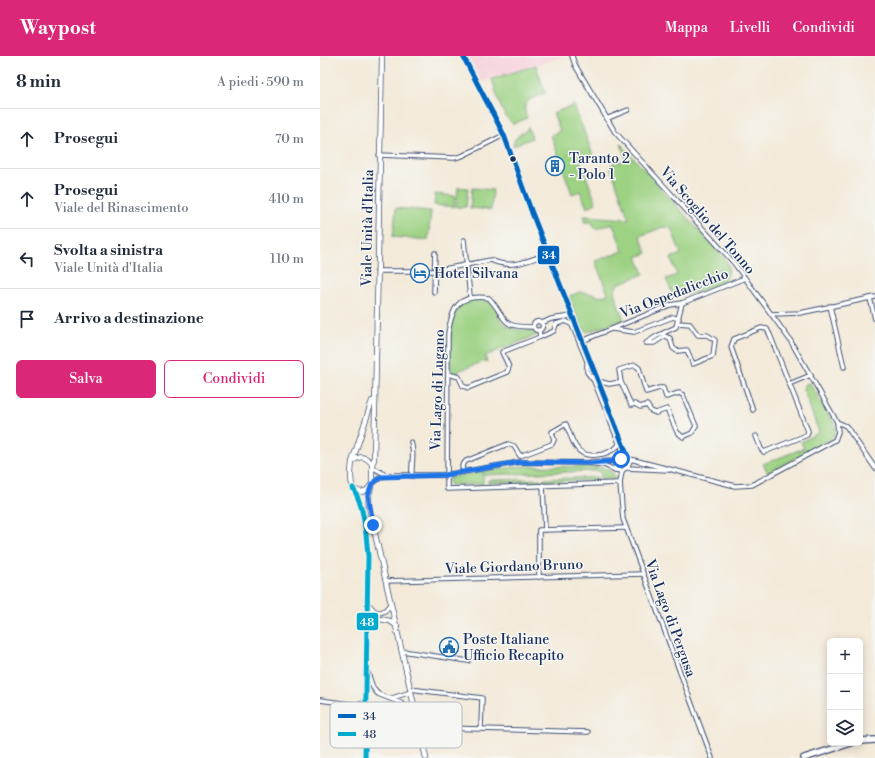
<!DOCTYPE html>
<html lang="it">
<meta charset="utf-8">
<style>
:root{--surface:#fff;--page:#f2f2f3;--text:#1f2937;--muted:#747a83;--line:#e0e1e3;--accent:#db2777}
body{margin:0;font-family:"Libre Bodoni",serif;background:var(--page);color:var(--text)}
.controls{position:absolute;right:12px;bottom:12px;display:grid;overflow:hidden;border-radius:6px;box-shadow:0 2px 10px #0003}
.controls button{width:36px;height:36px;display:grid;place-items:center;padding:0;border:0;border-bottom:1px solid var(--line);background:var(--surface);color:var(--text);font:20px sans-serif}
.stop{position:absolute;width:12px;height:12px;margin:-9px;border:3px solid #1a73e8;border-radius:50%;background:#fff}
.stop.end{background:#1a73e8;border-color:#fff;box-shadow:0 1px 4px #0008}
.list{margin:0;padding:0;list-style:none}
h2{display:flex;justify-content:space-between;align-items:center;height:52px;margin:0;padding:0 16px;font-size:17px}
h2 small{font-size:13px;font-weight:400;color:var(--muted)}
.list li{display:grid;grid-template-columns:26px 1fr auto;gap:12px;align-items:center;box-sizing:border-box;height:60px;padding:0 16px;border-top:1px solid var(--line)}
.list b{display:block;font-size:15px;white-space:nowrap}
.list p{margin:0;font-size:13px;white-space:nowrap;color:var(--muted)}
.list em{font-size:13px;font-style:normal;color:var(--muted)}
.actions{display:flex;gap:8px;padding:12px 16px}
.actions a{flex:1;padding:9px 0;border:1px solid var(--accent);border-radius:6px;text-align:center;font-size:14px;color:var(--accent)}
.actions .main{background:var(--accent);color:#fff}
.icon{flex:none;width:22px;height:22px;fill:none;stroke:currentColor;stroke-width:2;stroke-linecap:round;stroke-linejoin:round}
.map{position:relative;flex:none;width:555px;height:702px;overflow:hidden}
header{display:flex;align-items:center;gap:24px;box-sizing:border-box;height:56px;padding:0 20px;background:var(--accent);color:#fff}
header strong{font-size:19px}
nav{display:flex;gap:22px;margin-inline-start:auto;font-size:14px}
main{display:flex}
aside{flex:1;background:var(--surface)}
.map>svg:first-child{display:block}
.built{fill:#f6cfd9}
.green{fill:#9dd283;stroke:#5c8070}
.lines{fill:none;stroke-linecap:round;stroke-linejoin:round}
.minor-casing{stroke:#3b4b70;stroke-width:5.5}
.major-casing{stroke:#3b4b70;stroke-width:6}
.highway-casing{stroke:#3b4b70;stroke-width:8}
.minor{stroke:#fff;stroke-width:3.5}
.major{stroke:#fff;stroke-width:4.5}
.highway{stroke:#fff;stroke-width:5.5}
.bus-1-casing{stroke:#f6f6f2;stroke-width:8}
.bus-2-casing{stroke:#f6f6f2;stroke-width:8}
.bus-1{stroke:#0065bd;stroke-width:5}
.bus-2{stroke:#00a9ce;stroke-width:5}
.route{stroke:#1a73e8;stroke-width:5}
.bus-dot{fill:#1b2f5e;stroke:#f6f6f2;stroke-width:1.5}
.labels{text-anchor:middle;stroke-width:3;stroke-linejoin:round;paint-order:stroke}
.poi-label{font-size:14px;fill:#1b2f5e;stroke:#f6f6f2;text-anchor:start}
.street-label{font-size:14px;fill:#1b2f5e;stroke:#f6f6f2}
.key{fill:#f6f6f2;stroke:#b4bac6;stroke-width:1}
.key-label{font-size:11px;fill:#1b2f5e}
.line-badge{stroke:#f6f6f2;stroke-width:1.5}
.badge-label{font-size:11px;text-anchor:middle;font-weight:bold;fill:#fff}
</style>
<header>
<strong>Waypost</strong>
<nav><a>Mappa</a><a>Livelli</a><a>Condividi</a></nav>
</header>
<main>
<aside>
<h2>8 min<small>A piedi · 590 m</small></h2>
<ul class="list">
<li><svg class="icon" aria-label="ahead" viewBox="0 0 24 24"><path d="M12 20V5M6 11l6-6 6 6"/></svg><div><b>Prosegui</b></div><em>70 m</em></li>
<li><svg class="icon" aria-label="ahead" viewBox="0 0 24 24"><path d="M12 20V5M6 11l6-6 6 6"/></svg><div><b>Prosegui</b><p>Viale del Rinascimento</p></div><em>410 m</em></li>
<li><svg class="icon" aria-label="left" viewBox="0 0 24 24"><path d="M17 20v-9H6M10 6l-5 5 5 5"/></svg><div><b>Svolta a sinistra</b><p>Viale Unità d'Italia</p></div><em>110 m</em></li>
<li><svg class="icon" aria-label="arrive" viewBox="0 0 24 24"><path d="M6 21V4h12l-3 4 3 4H6"/></svg><div><b>Arrivo a destinazione</b></div></li>
</ul>
<div class="actions"><a class="main">Salva</a><a>Condividi</a></div>
</aside>
<div class="map">
<svg width="555" height="702" viewBox="0 0 555 702">
<rect width="100%" height="100%" fill="#f6f6f2"/>
<filter id="ink" filterUnits="userSpaceOnUse"><feTurbulence type="fractalNoise" baseFrequency=".025" numOctaves="2"/><feDisplacementMap in="SourceGraphic" scale="8" xChannelSelector="R" yChannelSelector="G"/><feConvolveMatrix kernelMatrix="1 2 1 2 8 2 1 2 1" color-interpolation-filters="sRGB"/></filter>
<filter id="wash" filterUnits="userSpaceOnUse"><feTurbulence type="fractalNoise" baseFrequency=".012" numOctaves="4" result="noise"/><feDisplacementMap in="SourceGraphic" scale="16" xChannelSelector="R" yChannelSelector="G"/><feGaussianBlur stdDeviation="0.9" result="paint"/><feColorMatrix in="noise" values="0 0 0 0 0 0 0 0 0 0 0 0 0 0 0 0 0 1.4 0 .05"/><feComposite in="paint" operator="in"/></filter>
<g filter="url(#wash)">
<rect width="100%" height="100%" fill="#f3ead9"/>
<!-- built -->
<path class="built" d="M148,0H245L161,26Z"/>
<!-- green -->
<g class="green">
<path d="M216,9L225,37C211,43 200,44 207,62L194,68C181,62 176,35 172,23Z"/>
<path d="M254,49L273,99L260,104L276,147L267,152L260,135L252,138L231,79L240,75L233,57Z"/>
<path d="M208,71L212,82L193,90C194,82 199,78 206,75Z"/>
<path d="M301,88L405,203C421,227 385,232 368,239L366,234L353,239L346,223L357,219L351,202L361,198L351,172L343,171L320,180L327,197L317,201L324,218L298,228L294,236L304,264L267,276L260,270L249,240L260,236L277,239L278,241L288,238L275,205L303,195L293,168L275,173L272,166H264V160L309,163L290,110L294,106L295,108L306,103Z"/>
<path d="M138,131L148,132L146,151H136Z"/>
<path d="M152,132L173,134L171,154L150,152Z"/>
<path d="M115,138L135,140L134,151L114,149Z"/>
<path d="M76,152L111,155L108,184L73,181Z"/>
<path d="M149,242C187,243 170,262 189,271C197,275 206,274 214,275L217,279L165,300L167,306L165,305L138,315L139,318H134C125,310 131,263 137,253C140,248 144,245 149,242Z"/>
<path d="M490,327L515,369V378L511,383L448,417L443,408L484,392L481,386L499,376L483,333L485,328Z"/>
<path d="M203,410L275,411V415L164,419V415Z"/>
<path d="M275,411C285,411 293,414 296,423H281L280,415H275Z"/>
<path d="M163,415V428L130,429L129,422Z"/>
<path d="M277,421V424L224,426V423Z"/>
<path d="M221,423V426L168,427V424Z"/>
</g>
</g>
<g filter="url(#ink)">
<g class="lines">
<defs>
<g id="minor">
<path d="M143,0L184,79L212,157L308,401"/>
<path d="M252,0L255,9L295,76L414,207L470,284L517,366L518,376L515,384L432,429L415,430L310,403"/>
<path d="M286,63L308,54"/>
<path d="M59,99L134,102L142,100L184,79"/>
<path d="M144,184L150,240"/>
<path d="M57,215H114L171,204C191,214 210,204 229,197"/>
<path d="M114,236L115,197"/>
<path d="M550,242L555,263"/>
<path d="M510,250L524,311"/>
<path d="M451,258L480,257L555,241"/>
<circle cx="218" cy="270" r="4.5"/>
<path d="M222,267L231,263L252,260"/>
<path d="M358,267L370,268L378,279H387L395,284L393,300L373,308L367,294L357,295L353,292L350,282L345,280L334,287H326L337,280L356,271L362,247"/>
<path d="M213,271C178,271 189,264 169,242C138,238 132,251 128,278L127,433L300,427"/>
<path d="M292,273L314,276L353,261L359,263"/>
<path d="M262,285L350,249L362,247L425,222"/>
<path d="M128,318L139,321L143,330L148,332L187,316L189,311L182,296L220,281L219,274"/>
<path d="M278,325L289,328L301,326L311,349L315,348L320,351L327,349L331,355L336,357L347,353L357,376L363,381L372,377L376,370L363,339L359,337L346,341L343,332H339L326,336L319,312L315,309L299,314L301,326"/>
<path d="M469,328L491,319"/>
<path d="M433,354L411,291L414,283L441,272L447,273L450,279L488,375L487,379L444,396L441,393L436,380"/>
<path d="M517,366L526,370L555,412"/>
<path d="M91,386C95,398 91,407 92,420"/>
<path d="M308,401L310,405L308,410L302,415L295,414C294,406 301,401 308,401Z"/>
<path d="M301,403L302,390"/>
<path d="M271,406L299,405"/>
<path d="M52,411L66,419"/>
<path d="M306,412L349,414"/>
<path d="M143,415L142,410L146,405L188,388L194,390L200,400L232,388L234,384L232,376L246,368C249,376 252,385 256,391C265,405 288,399 298,390L299,387L274,325L267,316V305L252,269L246,265L236,268L234,275L220,281"/>
<path d="M302,415L300,427L303,463L392,702"/>
<path d="M52,428L61,421L67,419H125L200,406L268,407L284,409L295,414"/>
<path d="M223,429L225,474"/>
<path d="M219,521V474L306,472"/>
<path d="M66,525L323,518"/>
<path d="M82,595L148,605"/>
<path d="M47,614L53,632L58,638L81,647L88,656L96,657"/>
<path d="M90,633L162,642L161,672"/>
<path d="M72,642L91,636"/>
<path d="M0,644L37,649L46,646"/>
<path d="M101,681H125V672L268,676"/>
</g>
<g id="major">
<path d="M32,406C40,399 46,400 52,408V428L46,435L40,436L33,432C30,423 31,416 32,406L52,345"/>
<path d="M52,408L54,404L62,0"/>
<path d="M51,431C46,444 50,456 53,469L106,702"/>
<path d="M33,432C45,452 46,478 48,500L45,702"/>
<path d="M49,549L54,555C62,559 67,554 71,547"/>
<path d="M48,570L60,563L70,565L77,570"/>
</g>
<g id="highway">
<path d="M540,685L555,684"/>
<path d="M484,702L531,687"/>
</g>
</defs>
<!-- minor casing -->
<use href="#minor" class="minor-casing"/>
<!-- major casing -->
<use href="#major" class="major-casing"/>
<!-- highway casing -->
<use href="#highway" class="highway-casing"/>
<!-- minor -->
<use href="#minor" class="minor"/>
<!-- major -->
<use href="#major" class="major"/>
<!-- highway -->
<use href="#highway" class="highway"/>
<defs>
<path id="bus-1" d="M143,0L184,79L212,157L308,401"/>
<path id="bus-2" d="M33,432C45,452 46,478 48,500L45,702"/>
</defs>
<!-- bus-1 casing -->
<use href="#bus-1" class="bus-1-casing"/>
<!-- bus-2 casing -->
<use href="#bus-2" class="bus-2-casing"/>
<!-- bus-1 -->
<use href="#bus-1" class="bus-1"/>
<!-- bus-2 -->
<use href="#bus-2" class="bus-2"/>
</g>
</g>
<g class="lines" filter="url(#ink)">
<!-- route -->
<path class="route" d="M53,469L48,439L52,428L61,421L125,419L200,406L268,407L298,405L301,403"/>
</g>
<!-- icons -->
<defs>
<symbol id="building-ring" viewBox="-11 -11 22 22"><circle r="9.5" fill="#f6f6f2" stroke="#1f6fb2" stroke-width="1.5"/><path d="M-4-6H4V6H1V3H-1V6H-4ZM-2.5-4.3h1.7v1.8h-1.7ZM.8-4.3h1.7v1.8H.8ZM-2.5-1h1.7V.8h-1.7ZM.8-1h1.7V.8H.8Z" fill="#1f6fb2"/></symbol>
<symbol id="hotel-ring" viewBox="-11 -11 22 22"><circle r="9.5" fill="#f6f6f2" stroke="#1f6fb2" stroke-width="1.5"/><path d="M-6-4.5h1.5V1H6V5H4.5V3h-9V5H-6ZM-4 0a1.8 1.8 0 1 1 3.6 0ZM.5 0V-2.5h3Q6-2.5 6 0Z" fill="#1f6fb2"/></symbol>
<symbol id="civic-ring" viewBox="-11 -11 22 22"><circle r="9.5" fill="#f6f6f2" stroke="#1f6fb2" stroke-width="1.5"/><path d="M-.6-6.5H3V-4.5H.6V-3L4-1V1h2V6H-6V1h2V-1L-.6-3ZM-1.2 2.5V6h2.4V2.5Z" fill="#1f6fb2"/></symbol>
</defs>
<g fill-rule="evenodd">
<use href="#building-ring" x="224" y="99" width="22" height="22"/>
<use href="#hotel-ring" x="89" y="206" width="22" height="22"/>
<use href="#civic-ring" x="118" y="580" width="22" height="22"/>
</g>
<!-- markers -->
<circle class="bus-dot" cx="193" cy="103" r="3.5"/>
<g class="labels">
<!-- poi labels -->
<g class="poi-label">
<text x="249" y="107">Taranto 2<tspan x="249" dy="16">- Polo 1</tspan></text>
<text x="114" y="222">Hotel Silvana</text>
<text x="143" y="588">Poste Italiane<tspan x="143" dy="16">Ufficio Recapito</tspan></text>
</g>
<!-- street labels -->
<g class="street-label">
<text transform="translate(388 164) rotate(49)" y="5">Via Scoglio del Tonno</text>
<text transform="translate(47 172) rotate(-89)" y="5">Viale Unità d'Italia</text>
<text transform="translate(354 237) rotate(-21)" y="5">Via Ospedalicchio</text>
<text transform="translate(117 334) rotate(-88)" y="5">Via Lago di Lugano</text>
<text transform="translate(194 510) rotate(-2)" y="5">Viale Giordano Bruno</text>
<text transform="translate(351 562) rotate(70)" y="5">Via Lago di Pergusa</text>
</g>
</g>
<!-- legend -->
<rect x="10" y="646" width="132" height="46" rx="6" class="key"/>
<rect x="18" y="658" width="18" height="4" fill="#0065bd"/>
<rect x="18" y="676" width="18" height="4" fill="#00a9ce"/>
<g class="key-label">
<text x="43" y="664">34</text>
<text x="43" y="682">48</text>
</g>
<g class="line-badge">
<rect x="217" y="189" width="23" height="20" rx="4" fill="#0065bd"/>
<rect x="36" y="556" width="23" height="19" rx="4" fill="#00a9ce"/>
</g>
<g class="badge-label">
<text x="229" y="203">34</text>
<text x="47" y="570">48</text>
</g>
</svg>
<div class="controls">
<button>+</button>
<button>−</button>
<button><svg class="icon" aria-label="layers" viewBox="0 0 24 24"><path d="M12 4l9 5-9 5-9-5zM3 14l9 5 9-5"/></svg></button>
</div>
<div class="stop" style="left:301px;top:403px"></div>
<div class="stop end" style="left:53px;top:469px"></div>
</div>
</main>
